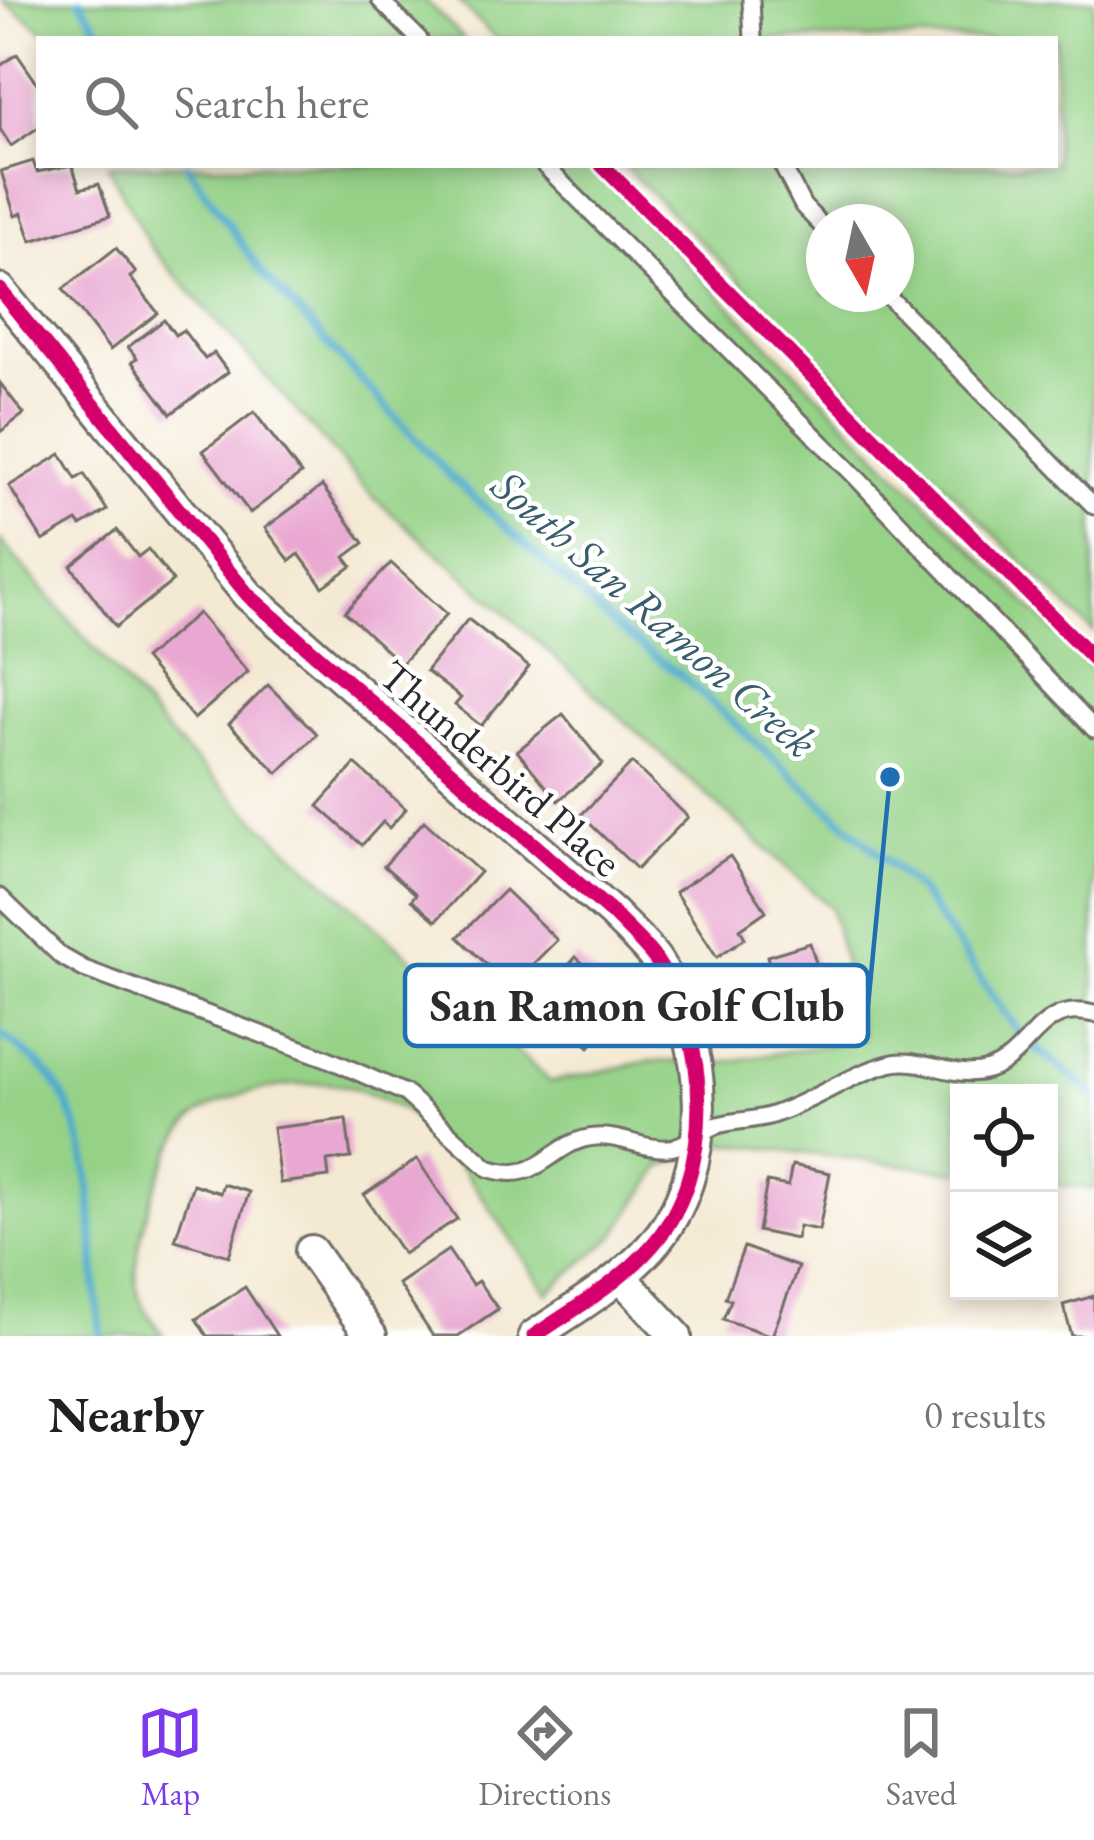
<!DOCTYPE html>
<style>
:root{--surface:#fff;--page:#f2f2f2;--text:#202124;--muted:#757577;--line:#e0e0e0;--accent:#7c3aed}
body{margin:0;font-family:"EB Garamond",serif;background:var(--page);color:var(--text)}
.controls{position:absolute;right:36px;bottom:36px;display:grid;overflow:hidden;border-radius:0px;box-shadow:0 6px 18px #0003}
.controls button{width:108px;height:108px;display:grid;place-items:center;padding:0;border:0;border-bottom:3px solid var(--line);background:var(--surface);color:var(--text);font:60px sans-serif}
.compass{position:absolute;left:806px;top:204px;width:108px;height:108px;border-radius:50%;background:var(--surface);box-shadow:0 6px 18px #0003;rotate:171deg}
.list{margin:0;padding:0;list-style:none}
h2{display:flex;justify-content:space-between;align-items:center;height:156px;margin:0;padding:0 48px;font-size:51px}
h2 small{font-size:39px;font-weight:400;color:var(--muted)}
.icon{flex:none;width:66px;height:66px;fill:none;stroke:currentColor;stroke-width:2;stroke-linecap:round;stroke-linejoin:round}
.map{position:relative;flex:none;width:1094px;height:1336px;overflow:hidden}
.search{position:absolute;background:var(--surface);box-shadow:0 6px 18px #0003;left:36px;right:36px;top:36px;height:132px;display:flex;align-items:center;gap:30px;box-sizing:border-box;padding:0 42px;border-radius:0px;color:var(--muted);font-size:45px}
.sheet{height:336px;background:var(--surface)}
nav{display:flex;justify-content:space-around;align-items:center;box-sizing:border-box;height:168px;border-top:3px solid var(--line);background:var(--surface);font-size:33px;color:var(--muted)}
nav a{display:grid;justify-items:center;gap:6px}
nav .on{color:var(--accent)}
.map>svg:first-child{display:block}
.green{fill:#95d287;stroke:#607e59;stroke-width:3;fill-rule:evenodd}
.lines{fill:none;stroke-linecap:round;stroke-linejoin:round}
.stream{stroke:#4ca9ca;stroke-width:8}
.building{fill:#e9a8d1}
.service-casing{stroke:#716e66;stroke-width:21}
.minor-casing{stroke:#716e66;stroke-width:36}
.service{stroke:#fff;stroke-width:15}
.minor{stroke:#fff;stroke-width:30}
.cycleway-casing{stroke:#fff;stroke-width:22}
.cycleway{stroke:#d6006c;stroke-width:15}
.labels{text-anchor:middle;stroke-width:9;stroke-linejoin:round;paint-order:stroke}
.street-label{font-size:42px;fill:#2b2b2b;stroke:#fff}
.water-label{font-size:45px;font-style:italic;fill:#385d6b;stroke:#fff}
.leader{fill:none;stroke:#1f6fb2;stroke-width:4.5}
.callout-dot{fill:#1f6fb2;stroke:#fff;stroke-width:4.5}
.callout{fill:#fff;stroke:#1f6fb2;stroke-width:4.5}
.callout-label{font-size:45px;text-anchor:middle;font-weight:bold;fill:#2b2b2b}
</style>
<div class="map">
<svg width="1094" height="1336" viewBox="0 0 1094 1336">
<rect width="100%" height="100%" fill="#fff"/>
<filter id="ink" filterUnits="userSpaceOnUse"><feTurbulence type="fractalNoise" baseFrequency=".00833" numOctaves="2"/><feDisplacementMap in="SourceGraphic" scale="24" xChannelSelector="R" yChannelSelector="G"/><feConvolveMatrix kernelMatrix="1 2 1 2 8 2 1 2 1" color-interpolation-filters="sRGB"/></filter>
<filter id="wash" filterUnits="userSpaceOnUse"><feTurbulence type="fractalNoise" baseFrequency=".004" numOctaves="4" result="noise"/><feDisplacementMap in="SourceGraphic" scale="48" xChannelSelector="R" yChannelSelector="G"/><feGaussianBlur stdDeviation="2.7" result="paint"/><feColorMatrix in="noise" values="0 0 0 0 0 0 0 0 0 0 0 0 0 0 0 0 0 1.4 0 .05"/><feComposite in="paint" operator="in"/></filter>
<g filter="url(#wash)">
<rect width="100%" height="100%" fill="#f4e9d3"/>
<!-- green -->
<g class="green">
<path d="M2,0H425L464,39H54Z"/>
<path d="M457,0H1094V633L623,165H1055V39H496ZM824,222H896V294H824Z"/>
<path d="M108,165H590L1094,671V1189L1049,1184V1093H959V1172L723,1143L662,1166L615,1235L547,1293C512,1243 450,1135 398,1107C383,1100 363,1090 346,1086C308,1077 226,1091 195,1117C165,1142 125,1259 139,1296C144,1310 155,1323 163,1336H0V540L175,741L262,825L551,1082L649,1061L719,1063L862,1039L831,908L493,601L374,498L149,245Z"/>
</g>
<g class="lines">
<!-- stream -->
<g class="stream">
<path d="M80,0L105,39"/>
<path d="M187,165L262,273L450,476L618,629L683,677L918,889L1022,1037L1094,1094"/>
<path d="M0,1033C19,1048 41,1063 55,1083C105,1155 86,1255 102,1336"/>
</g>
</g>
<g id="blocks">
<!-- building -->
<g class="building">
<path d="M17,54L39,86V127L11,146L0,129V66Z"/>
<path d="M33,161L37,172L72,165L80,189L99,184L110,216L31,241L22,213L15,216L1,171Z"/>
<path d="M116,248L136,273L130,277L158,313L110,350L63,289Z"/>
<path d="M164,320L175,335L183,330L205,359L214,353L228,372L171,414L132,362L137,358L128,347Z"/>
<path d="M0,383L24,414L0,432Z"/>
<path d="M254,412L301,474L250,513L203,451Z"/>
<path d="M61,454L76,479L84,474L107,510L81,526L77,521L43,541L9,486Z"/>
<path d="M322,486L364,543L345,557L352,566L323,587L299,554L290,561L265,528Z"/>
<path d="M117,530L138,557L148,549L173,581L116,627L71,566Z"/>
<path d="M391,563L447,614L401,664L345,612Z"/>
<path d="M198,613L248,672L194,719L144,659Z"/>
<path d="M468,619L529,667L481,726L455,705L461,698L426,671Z"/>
<path d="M268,685L317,734L278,773L229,724Z"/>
<path d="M563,714L603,764L558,801L517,751Z"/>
<path d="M632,763L688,817L637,869L581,815Z"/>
<path d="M355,764L406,809L389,828L383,822L362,845L318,806Z"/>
<path d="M424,821L480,872L436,921L411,900L416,894L384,866Z"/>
<path d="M730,856L766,911L740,929L745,938L717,957L675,892Z"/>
<path d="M505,890L557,940L510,987L458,937Z"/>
<path d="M810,943L830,1009L814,1014L818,1026L757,1045L729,975L769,963L767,956Z"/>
<path d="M576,957L628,1006L589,1047L554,1015L560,1009L543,994Z"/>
<path d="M346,1119L351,1158L327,1161L329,1177L280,1183L273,1128Z"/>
<path d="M417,1159L457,1219L403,1254L364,1195Z"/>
<path d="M792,1165L830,1173L819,1230L799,1226L796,1239L758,1231L767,1182L788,1186Z"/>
<path d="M193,1184L220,1193L223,1184L249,1192L229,1256L175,1240Z"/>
<path d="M744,1247L798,1267L772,1336L723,1319L731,1300L725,1298Z"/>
<path d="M448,1250L472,1285L478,1281L498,1309L458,1336H433L398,1284Z"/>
<path d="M245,1287L277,1336H207L196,1319Z"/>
<path d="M1094,1296V1336H1072L1063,1305Z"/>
</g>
</g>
</g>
<g filter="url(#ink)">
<use href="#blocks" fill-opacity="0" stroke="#716e66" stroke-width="3"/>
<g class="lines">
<defs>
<g id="service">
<path d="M380,0L419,39"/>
<path d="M751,0L753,39"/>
<path d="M544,165L858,479L1094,729"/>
<path d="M782,165L803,206L824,228"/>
<path d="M886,294L1094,506"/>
<path d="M0,897L61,956L84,969L326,1058L405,1093L488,1168C542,1187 550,1140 596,1137C620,1135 645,1150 668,1148C685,1147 702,1130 718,1125C735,1120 754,1121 772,1115C812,1102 848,1075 889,1064C921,1055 955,1081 988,1070C1032,1056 1037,1000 1094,1014"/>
</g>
<g id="minor">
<path d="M0,290L248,595L612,913C626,928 644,943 656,960C710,1040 718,1171 651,1247C618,1284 575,1308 534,1336"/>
<path d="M311,1251L371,1336"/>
<path d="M621,1277L676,1336"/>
</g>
</defs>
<!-- service casing -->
<use href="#service" class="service-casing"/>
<!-- minor casing -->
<use href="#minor" class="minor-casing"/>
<!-- service -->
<use href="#service" class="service"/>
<!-- minor -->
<use href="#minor" class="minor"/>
<defs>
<g id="cycleway">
<path d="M602,165L1094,659"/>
<path d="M0,290L248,595L612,913C626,928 644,943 656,960C710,1040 718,1171 651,1247C618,1284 575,1308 534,1336"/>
</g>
</defs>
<!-- cycleway casing -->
<use href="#cycleway" class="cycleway-casing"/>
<!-- cycleway -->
<use href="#cycleway" class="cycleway"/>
</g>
</g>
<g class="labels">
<!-- street labels -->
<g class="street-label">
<text transform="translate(501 768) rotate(41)" y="15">Thunderbird Place</text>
</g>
<!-- water labels -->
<g class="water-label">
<text transform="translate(655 613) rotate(41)" y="16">South San Ramon Creek</text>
</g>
</g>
<!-- callouts -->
<path class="leader" d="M890 777L868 1006"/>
<circle class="callout-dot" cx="890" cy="777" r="12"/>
<rect class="callout" x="405" y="965" width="463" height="81" rx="12"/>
<g class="callout-label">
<text x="637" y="1021">San Ramon Golf Club</text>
</g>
</svg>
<div class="controls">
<button><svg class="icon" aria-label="locate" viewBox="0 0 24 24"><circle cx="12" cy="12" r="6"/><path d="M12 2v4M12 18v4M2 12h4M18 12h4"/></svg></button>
<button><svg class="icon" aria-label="layers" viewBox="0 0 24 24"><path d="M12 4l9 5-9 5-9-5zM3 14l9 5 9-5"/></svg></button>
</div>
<svg class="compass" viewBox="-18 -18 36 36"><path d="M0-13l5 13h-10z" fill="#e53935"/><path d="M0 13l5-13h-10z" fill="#757577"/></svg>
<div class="search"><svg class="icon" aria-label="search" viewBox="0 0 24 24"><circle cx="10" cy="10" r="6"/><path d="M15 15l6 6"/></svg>Search here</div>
</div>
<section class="sheet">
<h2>Nearby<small>0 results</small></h2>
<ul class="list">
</ul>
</section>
<nav>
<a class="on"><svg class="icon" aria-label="map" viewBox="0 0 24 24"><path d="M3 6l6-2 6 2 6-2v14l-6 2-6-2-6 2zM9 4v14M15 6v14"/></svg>Map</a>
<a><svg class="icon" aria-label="directions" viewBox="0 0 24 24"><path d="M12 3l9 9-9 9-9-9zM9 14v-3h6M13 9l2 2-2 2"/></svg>Directions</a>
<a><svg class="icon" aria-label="saved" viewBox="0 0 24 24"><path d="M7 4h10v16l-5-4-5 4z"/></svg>Saved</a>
</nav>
